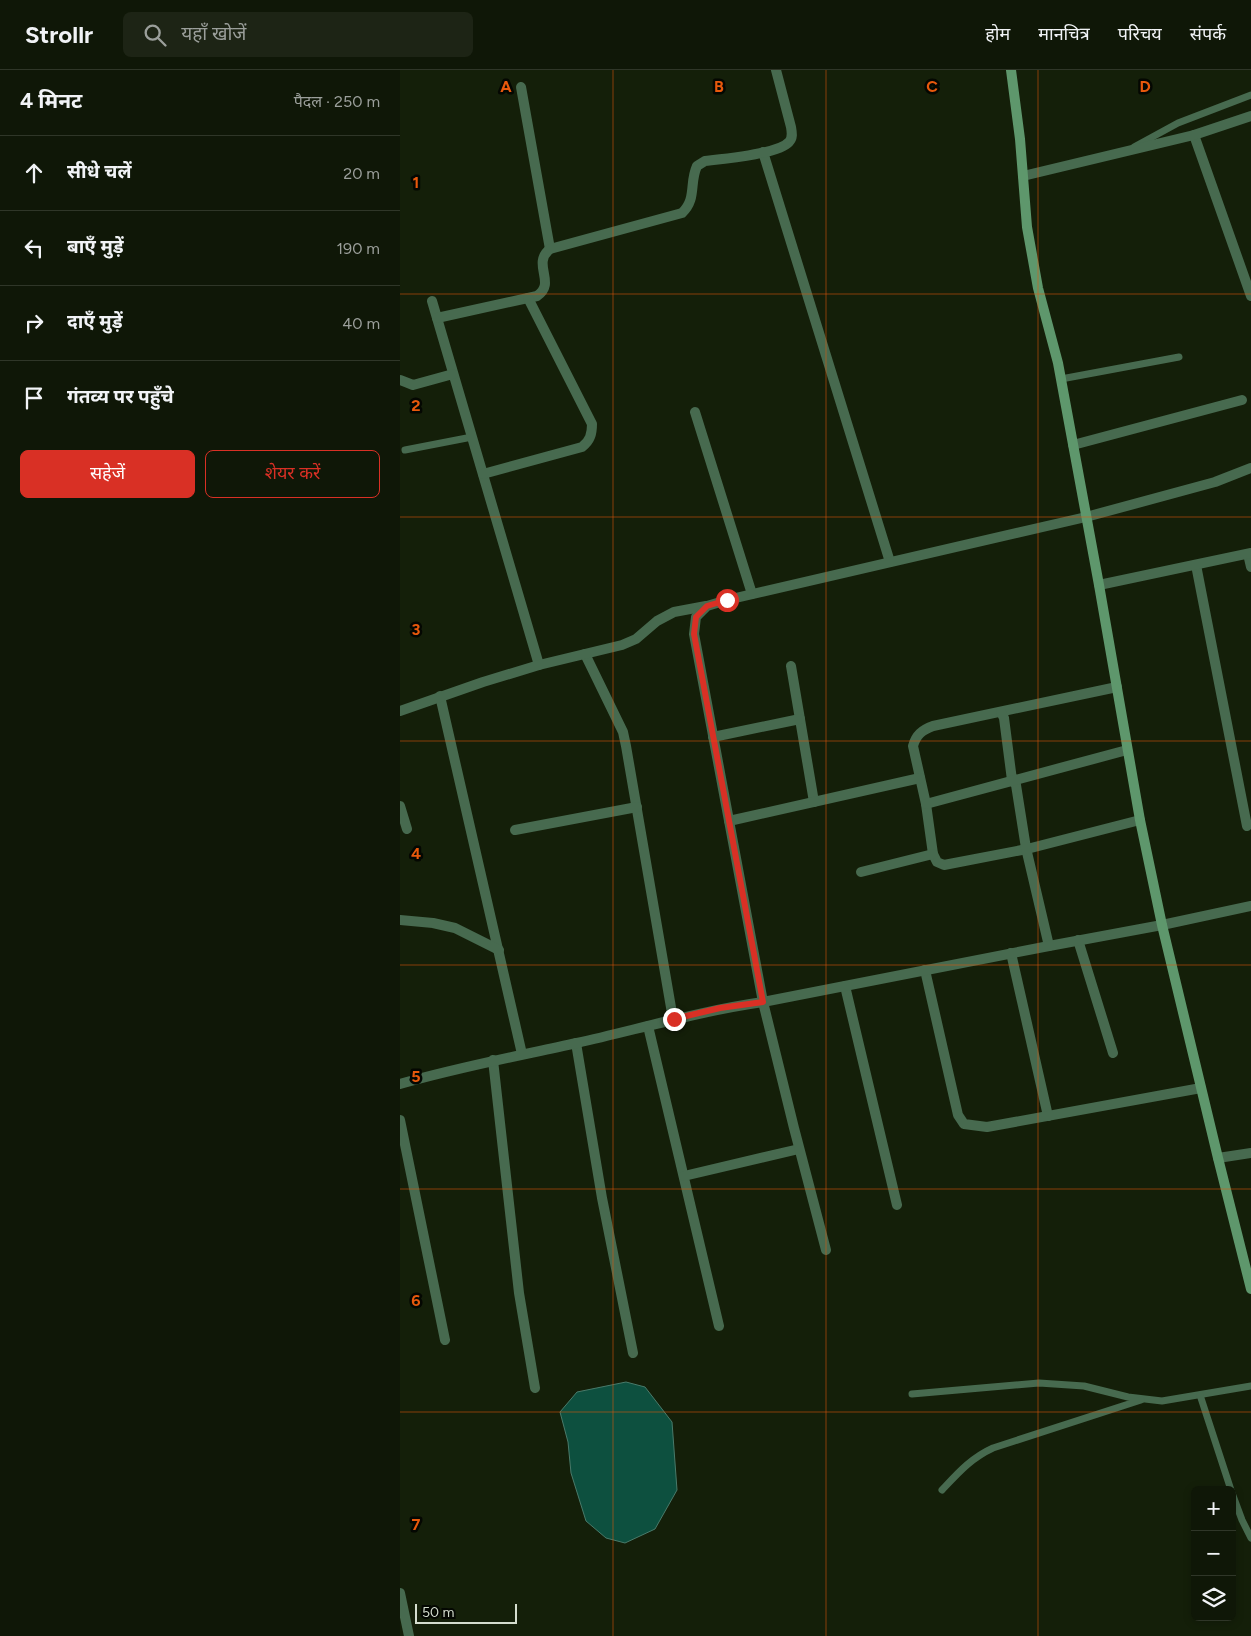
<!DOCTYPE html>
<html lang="hi">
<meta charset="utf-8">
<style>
:root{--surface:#0f1707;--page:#1d2415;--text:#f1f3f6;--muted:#9b9f9b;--line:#2f3628;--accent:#d93025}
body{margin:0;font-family:Figtree,"Noto Sans Devanagari",sans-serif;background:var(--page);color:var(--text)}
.controls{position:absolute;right:15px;bottom:15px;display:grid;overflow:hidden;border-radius:8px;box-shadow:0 2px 8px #0003}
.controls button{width:45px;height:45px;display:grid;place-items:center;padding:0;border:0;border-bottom:1px solid var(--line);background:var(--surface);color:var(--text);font:25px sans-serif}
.scale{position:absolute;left:15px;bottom:12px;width:102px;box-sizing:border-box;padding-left:5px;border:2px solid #d4ddce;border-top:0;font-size:14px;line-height:18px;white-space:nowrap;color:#d4ddce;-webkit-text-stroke:4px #040702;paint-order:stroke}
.stop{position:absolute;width:15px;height:15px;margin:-11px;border:4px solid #d93025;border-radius:50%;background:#fff}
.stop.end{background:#d93025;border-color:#fff;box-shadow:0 1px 5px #0008}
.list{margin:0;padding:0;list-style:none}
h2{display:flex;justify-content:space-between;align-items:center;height:65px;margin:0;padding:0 20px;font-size:21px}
h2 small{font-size:16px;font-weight:400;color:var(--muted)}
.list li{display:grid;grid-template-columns:32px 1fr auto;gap:15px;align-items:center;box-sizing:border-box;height:75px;padding:0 20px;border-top:1px solid var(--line)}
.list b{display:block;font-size:19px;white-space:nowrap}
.list em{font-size:16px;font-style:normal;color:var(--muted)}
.actions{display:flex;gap:10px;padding:15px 20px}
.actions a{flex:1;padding:11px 0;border:1px solid var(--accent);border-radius:8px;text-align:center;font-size:18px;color:var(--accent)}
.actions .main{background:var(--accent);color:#fff}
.icon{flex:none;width:28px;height:28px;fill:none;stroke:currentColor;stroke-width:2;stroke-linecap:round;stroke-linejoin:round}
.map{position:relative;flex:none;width:851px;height:1566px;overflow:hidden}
header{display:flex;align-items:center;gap:30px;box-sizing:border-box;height:70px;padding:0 25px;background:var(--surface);border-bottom:1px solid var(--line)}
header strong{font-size:24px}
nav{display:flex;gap:28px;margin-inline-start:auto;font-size:18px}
.search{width:350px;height:45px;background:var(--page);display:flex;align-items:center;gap:12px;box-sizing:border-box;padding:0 18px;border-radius:8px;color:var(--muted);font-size:19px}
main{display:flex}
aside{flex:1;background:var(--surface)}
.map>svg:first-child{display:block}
.water{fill:#0d503f;stroke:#497a6a}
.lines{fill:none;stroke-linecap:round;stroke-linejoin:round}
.lane{stroke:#476a4f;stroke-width:7}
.street{stroke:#476a4f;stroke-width:10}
.secondary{stroke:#5e976c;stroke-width:10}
.route{stroke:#d93025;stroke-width:6}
.grid{fill:none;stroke:#e8590c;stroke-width:1;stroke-opacity:0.55}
.grid-label{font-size:16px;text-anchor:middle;font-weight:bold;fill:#e8590c;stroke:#040702;stroke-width:5;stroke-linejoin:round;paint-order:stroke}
</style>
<header>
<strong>Strollr</strong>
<div class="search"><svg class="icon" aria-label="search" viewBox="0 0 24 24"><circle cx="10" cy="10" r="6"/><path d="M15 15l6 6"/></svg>यहाँ खोजें</div>
<nav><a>होम</a><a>मानचित्र</a><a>परिचय</a><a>संपर्क</a></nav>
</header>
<main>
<aside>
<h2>4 मिनट<small>पैदल · 250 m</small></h2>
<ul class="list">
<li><svg class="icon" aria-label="ahead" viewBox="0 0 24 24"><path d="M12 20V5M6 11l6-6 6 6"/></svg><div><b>सीधे चलें</b></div><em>20 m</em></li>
<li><svg class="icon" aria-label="left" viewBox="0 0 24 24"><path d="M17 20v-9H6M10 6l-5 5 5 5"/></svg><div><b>बाएँ मुड़ें</b></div><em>190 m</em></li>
<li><svg class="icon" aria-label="right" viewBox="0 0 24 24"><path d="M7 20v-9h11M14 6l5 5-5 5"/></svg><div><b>दाएँ मुड़ें</b></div><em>40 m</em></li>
<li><svg class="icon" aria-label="arrive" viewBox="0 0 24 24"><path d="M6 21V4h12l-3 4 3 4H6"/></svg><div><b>गंतव्य पर पहुँचे</b></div></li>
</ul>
<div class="actions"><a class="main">सहेजें</a><a>शेयर करें</a></div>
</aside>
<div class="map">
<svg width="851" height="1566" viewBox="0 0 851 1566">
<rect width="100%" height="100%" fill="#141f09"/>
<!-- water -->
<path class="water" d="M226,1312L245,1317L272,1352L277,1420L255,1459L225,1473L206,1468L186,1451L171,1403L168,1372L160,1342L177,1322Z"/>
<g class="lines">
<!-- lane -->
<g class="lane">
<path d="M734,77L778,53L851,25"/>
<path d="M661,309L779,287"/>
<path d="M5,380L72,367"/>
<path d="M512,1324L639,1313L684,1316L728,1327L762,1331L851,1316"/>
<path d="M800,1325L831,1420"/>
<path d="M542,1420C558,1403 571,1388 593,1378L741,1330"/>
<path d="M832,1423L842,1450L851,1468"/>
</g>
<!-- street -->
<g class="street">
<path d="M121,17L150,179"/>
<path d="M794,65L851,226"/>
<path d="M363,82L490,492"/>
<path d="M623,106L794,65L851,46"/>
<path d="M32,231L139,595"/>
<path d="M37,248L137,226C157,213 131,194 150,179L282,143C297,129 289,113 297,96L305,91C322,89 379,84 389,72C393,68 392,63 391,57L376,0"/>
<path d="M0,310L13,315L53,304"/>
<path d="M295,342L352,524"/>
<path d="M673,375L842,330"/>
<path d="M83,404L182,377C190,371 192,364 192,354L128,228"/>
<path d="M848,484L851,497"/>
<path d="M796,495L847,756"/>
<path d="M699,515L851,483"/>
<path d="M185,584L223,662L226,676L273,949"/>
<path d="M391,596L414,732"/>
<path d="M717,617L533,656C522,660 516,665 513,676L526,734L533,784L537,792L544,795L627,779L740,750"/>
<path d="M40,626L122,984"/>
<path d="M0,641L83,612L139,595L222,575L236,569L257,551L274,542L306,536"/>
<path d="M601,642L604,648L612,710L616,715L626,778L649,876"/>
<path d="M313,667L400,649"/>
<path d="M526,734L727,680"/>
<path d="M0,736L7,759"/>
<path d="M329,751L520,708"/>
<path d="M115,760L237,737"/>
<path d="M461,802L533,784"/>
<path d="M0,850L33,853L55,858L99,880"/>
<path d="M678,870L713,983"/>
<path d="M611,883L648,1046"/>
<path d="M525,900L558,1045L564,1054L587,1057L801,1018"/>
<path d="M445,916L497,1135"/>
<path d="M248,956L319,1256"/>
<path d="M176,973L202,1128L233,1283"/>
<path d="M93,990L119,1223L135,1318"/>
<path d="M0,1014C59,997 118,986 177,973C239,959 300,941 363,932L649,876L762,855L851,836"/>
<path d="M0,1050L45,1270"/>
<path d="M818,1088L851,1083"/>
<path d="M284,1106L399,1079"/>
<path d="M426,1180L394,1058L363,932L294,564L296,547L307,536L327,530L686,447L815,412L851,398"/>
<path d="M0,1523L9,1566"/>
</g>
<!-- secondary -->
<path class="secondary" d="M611,0L620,69L627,157L638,218L658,293L699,515L740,750L762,855L818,1088L851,1219"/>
</g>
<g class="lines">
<!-- route -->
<path class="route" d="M274,949L320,938L363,932L294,564L296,547L307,536L327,530"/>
</g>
<!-- grid -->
<path class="grid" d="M213,0V1566M426,0V1566M638,0V1566M0,224H851M0,447H851M0,671H851M0,895H851M0,1119H851M0,1342H851"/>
<g class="grid-label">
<text x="106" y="22">A</text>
<text x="319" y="22">B</text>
<text x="532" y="22">C</text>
<text x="745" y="22">D</text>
<text x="16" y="118">1</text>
<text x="16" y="341">2</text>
<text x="16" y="565">3</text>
<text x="16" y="789">4</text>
<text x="16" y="1012">5</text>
<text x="16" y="1236">6</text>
<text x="16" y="1460">7</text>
</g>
</svg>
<div class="controls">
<button>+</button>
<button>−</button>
<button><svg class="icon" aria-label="layers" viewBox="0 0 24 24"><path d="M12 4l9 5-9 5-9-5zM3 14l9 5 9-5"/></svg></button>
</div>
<div class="scale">50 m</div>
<div class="stop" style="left:327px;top:530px"></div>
<div class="stop end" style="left:274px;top:949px"></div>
</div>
</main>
